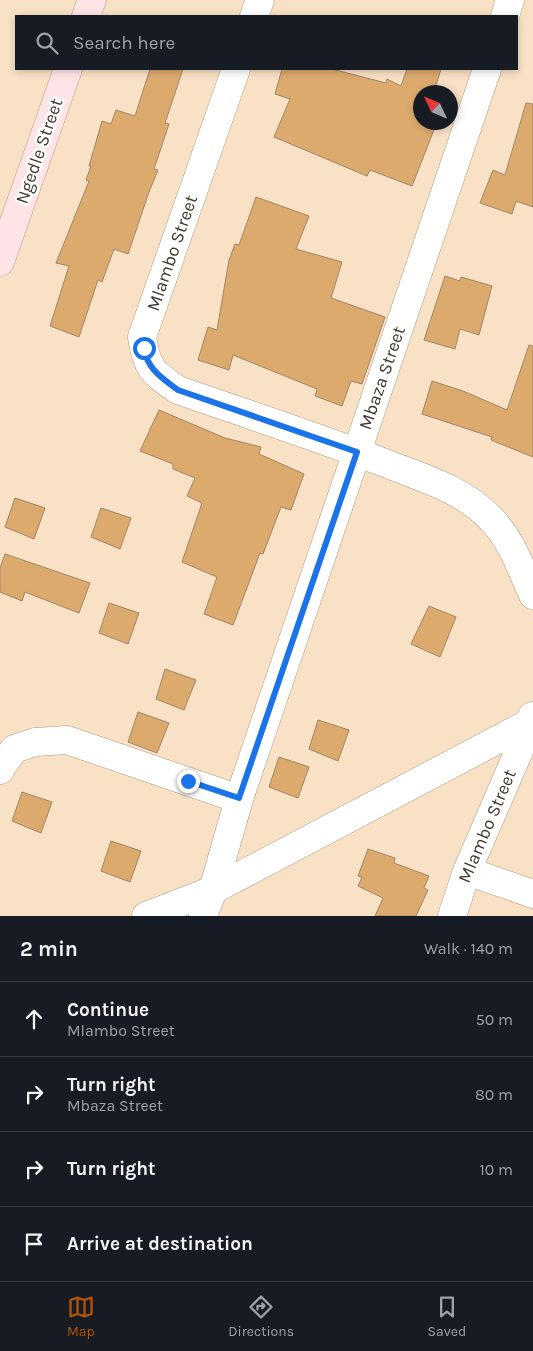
<!DOCTYPE html>
<meta charset="utf-8">
<style>
:root{--surface:#171b24;--page:#242831;--text:#f1f3f6;--muted:#9ea1a6;--line:#363941;--accent:#b45309}
body{margin:0;font-family:Karla,sans-serif;background:var(--page);color:var(--text)}
.compass{position:absolute;left:413px;top:85px;width:45px;height:45px;border-radius:50%;background:var(--surface);box-shadow:0 2px 8px #0003;rotate:314deg}
.stop{position:absolute;width:15px;height:15px;margin:-11px;border:4px solid #1a73e8;border-radius:50%;background:#fff}
.stop.end{background:#1a73e8;border-color:#fff;box-shadow:0 1px 5px #0008}
.list{margin:0;padding:0;list-style:none}
h2{display:flex;justify-content:space-between;align-items:center;height:65px;margin:0;padding:0 20px;font-size:21px}
h2 small{font-size:16px;font-weight:400;color:var(--muted)}
.list li{display:grid;grid-template-columns:32px 1fr auto;gap:15px;align-items:center;box-sizing:border-box;height:75px;padding:0 20px;border-top:1px solid var(--line)}
.list b{display:block;font-size:19px;white-space:nowrap}
.list p{margin:0;font-size:16px;white-space:nowrap;color:var(--muted)}
.list em{font-size:16px;font-style:normal;color:var(--muted)}
.icon{flex:none;width:28px;height:28px;fill:none;stroke:currentColor;stroke-width:2;stroke-linecap:round;stroke-linejoin:round}
.map{position:relative;flex:none;width:533px;height:916px;overflow:hidden}
.search{position:absolute;background:var(--surface);box-shadow:0 2px 8px #0003;left:15px;right:15px;top:15px;height:55px;display:flex;align-items:center;gap:12px;box-sizing:border-box;padding:0 18px;border-radius:0px;color:var(--muted);font-size:19px}
.sheet{height:365px;background:var(--surface)}
nav{display:flex;justify-content:space-around;align-items:center;box-sizing:border-box;height:70px;border-top:1px solid var(--line);background:var(--surface);font-size:14px;color:var(--muted)}
nav a{display:grid;justify-items:center;gap:2px}
nav .on{color:var(--accent)}
.map>svg:first-child{display:block}
.building{fill:#dcaa6d;stroke:#9d876d}
.lines{fill:none;stroke-linecap:round;stroke-linejoin:round}
.street-casing{stroke:#b09a80;stroke-width:29}
.secondary-casing{stroke:#b09a80;stroke-width:29}
.street{stroke:#fff;stroke-width:28}
.secondary{stroke:#fee4e6;stroke-width:28}
.route{stroke:#1a73e8;stroke-width:6}
.labels{text-anchor:middle;stroke-width:5;stroke-linejoin:round;paint-order:stroke}
.street-label{font-size:18px;fill:#40372c;stroke:#fff}
</style>
<div class="map">
<svg width="533" height="916" viewBox="0 0 533 916">
<rect width="100%" height="100%" fill="#f9e1c5"/>
<!-- building -->
<g class="building">
<path d="M150,69H183L165,123L169,124L154,169L158,170L149,192L128,254L114,249L102,282L98,280L79,337L50,326L69,266L56,263L89,181L86,180L91,166H89L102,121L111,124L116,110L135,116Z"/>
<path d="M282,69H332L386,83L387,79L401,86L407,69H441L434,92H420V122H437L412,186L370,170L367,176L274,137L290,99L275,94Z"/>
<path d="M526,103L533,104V207L516,201L512,214L480,203L493,170L505,175Z"/>
<path d="M256,197L309,216L296,249L342,262L331,298L385,317L362,384L351,381L342,406L315,396L317,389L233,355L229,370L198,360L208,327L217,330L229,260L235,244L239,245Z"/>
<path d="M445,276L460,281L461,277L492,286L479,335L460,329L455,349L424,340Z"/>
<path d="M529,345L533,346V457L491,440L492,437L422,414L432,381L463,391L507,410Z"/>
<path d="M159,410L225,438L261,447L259,454L304,474L291,510L281,507L263,554L260,553L233,625L204,614L217,577L182,562L202,503L187,496L195,478L173,469V464L140,451Z"/>
<path d="M15,498L45,508L34,539L5,527Z"/>
<path d="M101,508L131,518L120,549L91,537Z"/>
<path d="M5,554L90,583L79,613L25,592L22,601L0,592V568Z"/>
<path d="M109,603L139,613L128,644L99,633Z"/>
<path d="M429,606L456,617L440,657L411,644Z"/>
<path d="M165,669L196,680L184,710L156,699Z"/>
<path d="M138,712L169,723L157,753L128,742Z"/>
<path d="M318,720L349,730L338,761L309,749Z"/>
<path d="M279,757L309,767L298,798L269,787Z"/>
<path d="M22,792L52,802L41,833L12,821Z"/>
<path d="M111,841L141,851L130,882L101,871Z"/>
<path d="M368,849L395,858L394,863L429,876L424,888L428,890L416,916H375L383,898L358,886L362,877L358,876Z"/>
</g>
<g class="lines">
<defs>
<g id="street">
<path d="M254,16L260,0"/>
<path d="M505,16L510,0"/>
<path d="M236,69L142,337C147,369 152,372 178,390C247,414 317,437 385,463C422,478 463,489 491,519C512,540 521,569 533,595"/>
<path d="M0,770L14,749L35,742L67,740L239,799"/>
<path d="M467,871L533,894"/>
<path d="M146,916L213,890L533,721"/>
<path d="M203,916L213,890L239,799L487,69"/>
<path d="M452,916L467,871L531,723L532,716"/>
</g>
<g id="secondary">
<path d="M86,16L92,0"/>
<path d="M0,262L68,69"/>
</g>
</defs>
<!-- street casing -->
<use href="#street" class="street-casing"/>
<!-- secondary casing -->
<use href="#secondary" class="secondary-casing"/>
<!-- street -->
<use href="#street" class="street"/>
<!-- secondary -->
<use href="#secondary" class="secondary"/>
</g>
<g class="lines">
<!-- route -->
<path class="route" d="M144,348C147,369 162,378 178,390L357,452L239,798L188,781"/>
</g>
<g class="labels">
<!-- street labels -->
<g class="street-label">
<text transform="translate(39 151) rotate(-71)" y="6">Ngedle Street</text>
<text transform="translate(172 253) rotate(-71)" y="6">Mlambo Street</text>
<text transform="translate(382 378) rotate(-71)" y="6">Mbaza Street</text>
<text transform="translate(487 826) rotate(-67)" y="6">Mlambo Street</text>
</g>
</g>
</svg>
<svg class="compass" viewBox="-18 -18 36 36"><path d="M0-13l5 13h-10z" fill="#e53935"/><path d="M0 13l5-13h-10z" fill="#9ea1a6"/></svg>
<div class="stop" style="left:144px;top:348px"></div>
<div class="stop end" style="left:188px;top:781px"></div>
<div class="search"><svg class="icon" aria-label="search" viewBox="0 0 24 24"><circle cx="10" cy="10" r="6"/><path d="M15 15l6 6"/></svg>Search here</div>
</div>
<section class="sheet">
<h2>2 min<small>Walk · 140 m</small></h2>
<ul class="list">
<li><svg class="icon" aria-label="ahead" viewBox="0 0 24 24"><path d="M12 20V5M6 11l6-6 6 6"/></svg><div><b>Continue</b><p>Mlambo Street</p></div><em>50 m</em></li>
<li><svg class="icon" aria-label="right" viewBox="0 0 24 24"><path d="M7 20v-9h11M14 6l5 5-5 5"/></svg><div><b>Turn right</b><p>Mbaza Street</p></div><em>80 m</em></li>
<li><svg class="icon" aria-label="right" viewBox="0 0 24 24"><path d="M7 20v-9h11M14 6l5 5-5 5"/></svg><div><b>Turn right</b></div><em>10 m</em></li>
<li><svg class="icon" aria-label="arrive" viewBox="0 0 24 24"><path d="M6 21V4h12l-3 4 3 4H6"/></svg><div><b>Arrive at destination</b></div></li>
</ul>
</section>
<nav>
<a class="on"><svg class="icon" aria-label="map" viewBox="0 0 24 24"><path d="M3 6l6-2 6 2 6-2v14l-6 2-6-2-6 2zM9 4v14M15 6v14"/></svg>Map</a>
<a><svg class="icon" aria-label="directions" viewBox="0 0 24 24"><path d="M12 3l9 9-9 9-9-9zM9 14v-3h6M13 9l2 2-2 2"/></svg>Directions</a>
<a><svg class="icon" aria-label="saved" viewBox="0 0 24 24"><path d="M7 4h10v16l-5-4-5 4z"/></svg>Saved</a>
</nav>
